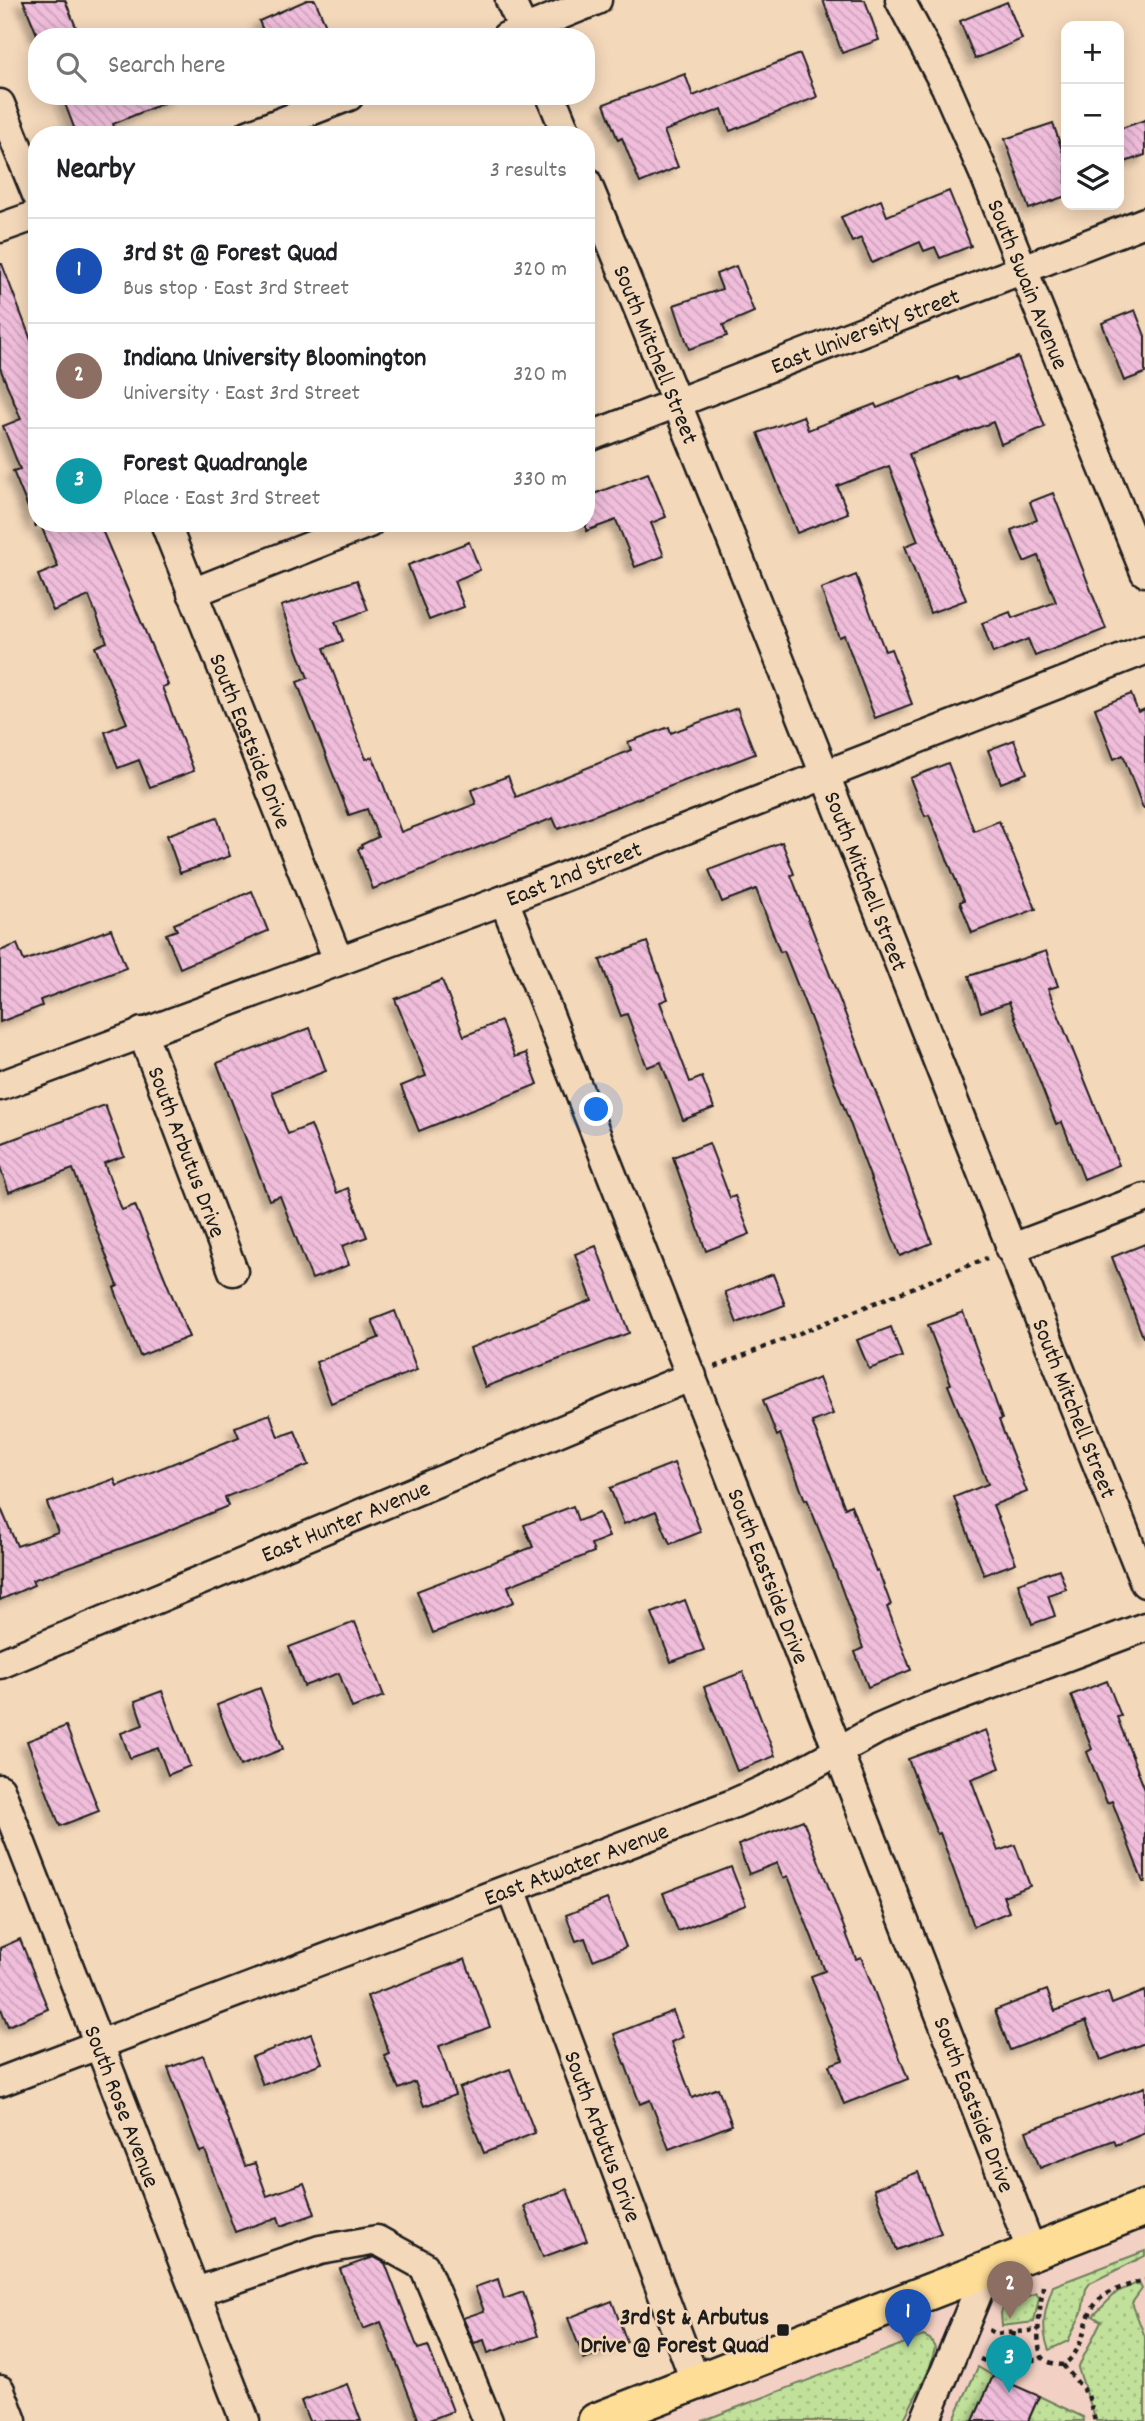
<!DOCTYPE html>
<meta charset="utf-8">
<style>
:root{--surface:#fff;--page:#f2f2f2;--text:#202124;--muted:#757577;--line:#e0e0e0;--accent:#7c3aed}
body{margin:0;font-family:Dekko,sans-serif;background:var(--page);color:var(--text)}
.controls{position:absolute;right:21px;top:21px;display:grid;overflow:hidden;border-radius:14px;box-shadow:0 4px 18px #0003}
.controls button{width:63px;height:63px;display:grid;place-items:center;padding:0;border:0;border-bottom:2px solid var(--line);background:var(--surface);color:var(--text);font:35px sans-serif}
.you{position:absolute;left:597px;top:1110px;width:24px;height:24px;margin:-18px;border:5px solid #fff;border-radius:50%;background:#1a73e8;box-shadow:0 0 0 10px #1a73e833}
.badge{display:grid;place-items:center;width:46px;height:46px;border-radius:50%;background:var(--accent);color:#fff;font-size:23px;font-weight:700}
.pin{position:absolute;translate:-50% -58px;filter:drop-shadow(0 2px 4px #0008)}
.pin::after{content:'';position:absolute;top:37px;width:24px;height:21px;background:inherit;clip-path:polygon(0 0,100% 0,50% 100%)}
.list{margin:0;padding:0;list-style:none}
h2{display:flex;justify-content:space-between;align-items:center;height:91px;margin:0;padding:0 28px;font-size:30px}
h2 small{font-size:23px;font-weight:400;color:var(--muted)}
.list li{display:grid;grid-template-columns:46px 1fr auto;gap:21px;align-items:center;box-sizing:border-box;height:105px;padding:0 28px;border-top:2px solid var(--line)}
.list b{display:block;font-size:26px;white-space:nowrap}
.list p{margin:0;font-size:23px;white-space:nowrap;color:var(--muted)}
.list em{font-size:23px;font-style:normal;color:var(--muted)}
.icon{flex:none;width:38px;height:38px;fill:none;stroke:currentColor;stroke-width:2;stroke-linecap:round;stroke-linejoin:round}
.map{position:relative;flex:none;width:1145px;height:2421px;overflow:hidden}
.search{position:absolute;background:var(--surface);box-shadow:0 4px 18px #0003;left:28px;top:28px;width:567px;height:77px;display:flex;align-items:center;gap:18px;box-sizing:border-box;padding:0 24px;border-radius:28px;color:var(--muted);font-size:26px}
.panel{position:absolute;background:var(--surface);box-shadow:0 4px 18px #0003;left:28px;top:126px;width:567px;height:406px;border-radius:28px}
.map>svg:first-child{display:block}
.built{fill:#f3d0c4}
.grass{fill:url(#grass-dots);stroke:#6e7e5b;stroke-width:2}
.building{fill:url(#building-back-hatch);stroke:#1c1c1c;stroke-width:2;filter:url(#shadow)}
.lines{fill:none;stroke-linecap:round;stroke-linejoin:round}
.minor-casing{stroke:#1c1c1c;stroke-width:33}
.major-casing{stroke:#1c1c1c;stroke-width:40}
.path{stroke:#1c1c1c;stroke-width:4.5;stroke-dasharray:5 5;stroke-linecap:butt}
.minor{stroke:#f4d8ba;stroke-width:28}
.major{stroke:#fedd96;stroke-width:35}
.poi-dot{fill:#1c1c1c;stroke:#f4d8ba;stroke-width:2.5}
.labels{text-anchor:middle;stroke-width:5;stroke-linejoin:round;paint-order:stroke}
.street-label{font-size:24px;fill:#1c1c1c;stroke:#f4d8ba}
.poi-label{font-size:24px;font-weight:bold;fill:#1c1c1c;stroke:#f4d8ba;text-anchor:end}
</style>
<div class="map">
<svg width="1145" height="2421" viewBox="0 0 1145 2421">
<defs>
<pattern id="grass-dots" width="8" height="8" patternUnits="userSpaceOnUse" patternTransform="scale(1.75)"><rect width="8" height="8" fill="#c1e19a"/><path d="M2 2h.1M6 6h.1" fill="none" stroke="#a5c084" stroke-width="1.8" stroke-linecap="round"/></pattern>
<pattern id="building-back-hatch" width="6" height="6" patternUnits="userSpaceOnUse" patternTransform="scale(1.75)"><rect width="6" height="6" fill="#f0bddb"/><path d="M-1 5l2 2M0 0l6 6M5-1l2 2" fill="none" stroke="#cda2bb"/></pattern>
<filter id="shadow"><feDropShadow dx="-6" dy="6" stdDeviation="3.5" flood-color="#0004"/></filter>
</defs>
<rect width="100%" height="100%" fill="#f4d8ba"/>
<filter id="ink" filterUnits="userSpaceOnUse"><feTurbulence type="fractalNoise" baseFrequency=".0143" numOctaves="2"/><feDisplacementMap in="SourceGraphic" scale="14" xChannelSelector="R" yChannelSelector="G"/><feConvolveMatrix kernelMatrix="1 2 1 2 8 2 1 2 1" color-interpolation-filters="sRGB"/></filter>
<g filter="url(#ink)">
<!-- built -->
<path class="built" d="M1145,2218V2421H604Z"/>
<!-- grass -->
<g class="grass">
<path d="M1145,2251V2256L1090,2283L1086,2289L1082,2312L1068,2341L1049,2350C1040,2328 1045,2307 1053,2286Z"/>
<path d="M1135,2284L1140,2285L1142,2289L1132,2303L1145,2337V2421H1096L1078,2368L1101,2321L1093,2316L1117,2292Z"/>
<path d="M1036,2293L1039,2298L1034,2322L1002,2326L1001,2313L1004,2306Z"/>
<path d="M923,2336L930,2339L935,2348L929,2370L903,2421H702Z"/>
<path d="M978,2367L993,2376L973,2421H953Z"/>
<path d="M1039,2396L1083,2417L1084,2421H1028Z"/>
</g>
<!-- building -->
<g class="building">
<path d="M23,0H65L80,37H38Z"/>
<path d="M307,0H315L328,30L312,37H266L259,21Z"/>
<path d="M823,0H865L879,40L842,53Z"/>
<path d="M1007,2L1022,39L975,59L960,21Z"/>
<path d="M800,54L817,97L730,131L722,109L664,131L678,167L640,183L622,138L618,140L604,104L685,74L693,96Z"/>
<path d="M62,96H178V97L113,124L115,129L102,135H77Z"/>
<path d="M1145,120V155L1119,164V129Z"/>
<path d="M1053,123L1066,162V196L1029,209L1005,139Z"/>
<path d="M949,191L971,246L940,258L935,247L924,251L920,242L872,263L861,238L852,242L841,217L881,200L887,216Z"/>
<path d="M0,264H2L37,356L36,527L13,471L20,469L3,426L21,419L0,368Z"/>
<path d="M736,266L754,312L723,325L727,336L689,349L674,305L722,289L716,274Z"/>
<path d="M1135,310L1145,336V373L1124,381L1102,323Z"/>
<path d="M1018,357L1045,427L1001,444L993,422L909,454L966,600L930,613L905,546L918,541L889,466L837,486L848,513L797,533L758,433L803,416L808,430L875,404L877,408L957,377L959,380Z"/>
<path d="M648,473L666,517L651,523L664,556L635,567L616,520L586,531V497Z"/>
<path d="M1053,493L1106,629L1035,656L1028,639L993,653L982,623L1010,612L1012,618L1056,602L1038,556L1024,562L1011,530L1037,520L1030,502Z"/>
<path d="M40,523H99L168,685L162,687L194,771L150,787L139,760L118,768L105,732L127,723L95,647L107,642L89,596L53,611L38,575L58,567Z"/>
<path d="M469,542L480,570L454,581L464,607L429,620L408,565Z"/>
<path d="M856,575L885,651L891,649L912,704L875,718L844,635L839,637L821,589Z"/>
<path d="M357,580L368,610L335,622L343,641L324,648L366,759L373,757L401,832L476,804L471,790L508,776L516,797L631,750L628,742L669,727L671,733L737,708L755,754L558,829L553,818L373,889L358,849L362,847L361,845L378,837L367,809L349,815L297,682L308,678L281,606Z"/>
<path d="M1131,694L1138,712L1145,709V808H1143L1123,755L1114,759L1095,708Z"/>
<path d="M1014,740L1027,773L1001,783L988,750Z"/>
<path d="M948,763L974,831L999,821L1036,909L972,933L960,902L964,900L929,815L925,816L910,778Z"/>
<path d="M217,817L230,856L180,873L167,835Z"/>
<path d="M782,842L794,874L791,875L896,1144L932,1243L900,1256L807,1009L784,951L780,952L756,889L722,902L709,870Z"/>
<path d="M252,891L268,931L180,968L166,934L177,930L174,924Z"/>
<path d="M111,929L126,968L40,1000L42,1006L0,1022V951L17,944L24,961Z"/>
<path d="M647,942L668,999L660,1002L690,1082L702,1077L714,1108L683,1120L661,1062L647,1067L627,1014L621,1016L600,960Z"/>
<path d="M1046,951L1058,986L1048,989L1119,1165L1084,1179L1062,1122L1056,1124L1009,1002L981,1012L969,976Z"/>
<path d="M442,980L464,1036L501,1021L515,1057L526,1053L538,1084L419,1131L401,1086L426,1076L395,999Z"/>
<path d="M310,1028L326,1071L272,1092L288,1134L311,1125L337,1193L348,1188L367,1237L342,1246L349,1265L312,1279L280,1196L269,1200L217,1063Z"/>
<path d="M105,1105L124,1156L104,1163L122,1210L135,1205L189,1337L140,1356L114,1288L118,1286L73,1169L9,1192L0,1167V1144Z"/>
<path d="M709,1143L730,1198L735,1196L750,1234L706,1251L673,1157Z"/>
<path d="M1145,1244V1337H1143L1112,1257Z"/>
<path d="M596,1246L629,1333L485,1387L470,1348L592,1300L575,1254Z"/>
<path d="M773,1274L785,1305L737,1323L725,1292Z"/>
<path d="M395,1311L417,1370L331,1403L316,1362L379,1338L372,1320Z"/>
<path d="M963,1312L1002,1419L999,1420L1027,1492L993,1505L1016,1563L984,1575L954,1497L988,1484L948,1385L951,1384L928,1325Z"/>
<path d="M891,1327L902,1357L869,1369L857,1340Z"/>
<path d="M819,1378L833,1414L812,1422L845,1508L851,1505L876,1571L878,1570L891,1605L887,1607L911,1670L868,1687L855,1652L863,1648L840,1584L807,1499L805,1500L780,1434L777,1436L763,1400Z"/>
<path d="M270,1414L278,1437L295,1431L309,1465L225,1497L228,1506L150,1538L32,1580L34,1585L0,1600V1506L17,1546L58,1532L47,1503L114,1479L117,1486L239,1437L235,1427Z"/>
<path d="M674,1463L701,1532L670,1544L656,1511L624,1524L610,1488Z"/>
<path d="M573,1506L578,1521L599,1513L609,1537L591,1544L594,1552L508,1586L514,1602L433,1633L417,1591L533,1547L524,1525Z"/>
<path d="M1059,1569L1066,1589L1048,1595L1055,1616L1032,1624L1018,1583Z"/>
<path d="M685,1600L704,1650L671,1662L652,1613Z"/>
<path d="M355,1622L384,1696L352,1708L339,1673L304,1686L289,1647Z"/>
<path d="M743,1672L775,1756L737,1771L704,1687Z"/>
<path d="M1107,1681L1121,1716L1117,1717L1145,1790V1882H1143L1112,1801L1107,1803L1087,1752L1092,1749L1071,1695Z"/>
<path d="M260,1688L283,1749L240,1766L217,1705Z"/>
<path d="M162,1691L190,1766L168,1775L158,1748L130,1758L121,1733L143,1725L135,1701Z"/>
<path d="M66,1726L99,1811L60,1826L27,1741Z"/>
<path d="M986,1730L1000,1768L971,1779L998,1851L1015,1845L1030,1886L1003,1896L1009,1912L974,1926L940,1833L937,1834L908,1759Z"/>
<path d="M803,1820L856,1959L861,1957L908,2079L844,2104L829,2065L843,2060L811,1976L825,1971L788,1876L783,1878L777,1863L749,1874L738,1845Z"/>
<path d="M731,1867L746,1905L678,1931L663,1893Z"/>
<path d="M607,1899L626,1947L593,1960L585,1938L576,1941L566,1915Z"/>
<path d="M20,1939L48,2009L8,2026L0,2006V1948Z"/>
<path d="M465,1959L490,2027L439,2046L455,2095L424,2106L415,2082L399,2089L384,2055L389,2053L367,1996Z"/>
<path d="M1047,1990L1055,2011L1108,1992L1112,2004L1145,1991V2043L1101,2060L1086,2021L1010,2050L995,2010Z"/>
<path d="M673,2011L683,2037L671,2042L692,2098L718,2088L732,2125L669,2149L650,2100L640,2104L614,2034Z"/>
<path d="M311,2034L322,2063L263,2085L252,2057Z"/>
<path d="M203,2055L245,2166L255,2163L267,2196L304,2183L315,2214L281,2226L278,2217L235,2232L205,2150L200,2152L168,2068Z"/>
<path d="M510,2069L535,2133L484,2153L459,2088Z"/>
<path d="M1145,2087V2133L1116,2145L1114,2140L1040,2168L1026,2131Z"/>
<path d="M918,2172L941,2233L897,2250L874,2189Z"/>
<path d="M567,2189L587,2241L543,2257L524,2206Z"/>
<path d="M374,2257L385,2263L418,2349L428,2346L453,2411L427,2421H419L381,2322L363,2329L340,2269Z"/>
<path d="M498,2279L504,2299L523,2292L538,2336L488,2353L484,2340L474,2343L463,2318L484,2311L475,2287Z"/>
<path d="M612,2301L627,2342L584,2359L568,2318Z"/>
<path d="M993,2376L1039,2396L1028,2421H973Z"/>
<path d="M347,2384L361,2421H309L301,2401Z"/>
</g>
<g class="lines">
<defs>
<g id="minor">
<path d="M510,0L527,37"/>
<path id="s1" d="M900,0L946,87L986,178L1145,572"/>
<path d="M506,37L597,0"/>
<path d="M551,96L567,135"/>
<path d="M0,104L37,195"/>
<path d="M248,135L349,96"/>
<path id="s2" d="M586,181C778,646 957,1116 1145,1583"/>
<path d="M0,228L37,215"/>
<path id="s3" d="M586,438L1145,222"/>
<path id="s4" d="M165,523L338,960"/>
<path d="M192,593L369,523"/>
<path id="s5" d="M504,900L833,1738L1032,2252"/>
<path id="s6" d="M142,1032L233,1271"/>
<path id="s7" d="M0,1086L504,900L1145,650"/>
<path d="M1010,1249L1145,1198"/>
<path id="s8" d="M0,1664L692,1376"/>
<path id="s9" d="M0,1789L245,2421"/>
<path id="s10" d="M511,1889L696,2383"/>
<path id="s11" d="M0,2082L730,1805L784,1781L878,1729L925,1709L1145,1627"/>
<path d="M196,2292L320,2250L377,2240L424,2266L488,2421"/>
<path d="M0,2390L12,2421"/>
<path d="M925,2421L987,2270"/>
</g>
<path id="major" d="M596,2421L1145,2208"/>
</defs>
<!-- minor casing -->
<use href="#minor" class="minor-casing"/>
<!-- major casing -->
<use href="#major" class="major-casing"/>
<!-- path -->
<g class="path">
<path d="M715,1367L987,1258"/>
<path d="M1043,2286C1041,2304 1034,2341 1042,2356C1046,2363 1056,2364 1063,2365C1088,2349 1081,2316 1100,2299C1111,2289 1131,2285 1145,2280"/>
<path d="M989,2330L996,2334L1039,2330"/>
<path d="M1014,2332L1009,2360H1038L1043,2357"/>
<path d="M980,2359L1014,2373"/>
<path d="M1063,2365L1088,2395L1095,2421"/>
</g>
<!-- minor -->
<use href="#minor" class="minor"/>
<!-- major -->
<use href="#major" class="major"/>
</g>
</g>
<!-- markers -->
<rect class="poi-dot" x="776" y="2323" width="14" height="14" rx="3.5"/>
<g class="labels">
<!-- street labels -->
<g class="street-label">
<text dy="8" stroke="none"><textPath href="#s1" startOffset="312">South Swain Avenue</textPath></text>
<text dy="8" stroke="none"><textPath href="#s3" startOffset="299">East University Street</textPath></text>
<text dy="8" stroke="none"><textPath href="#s2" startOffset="187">South Mitchell Street</textPath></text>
<text dy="8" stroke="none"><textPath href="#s4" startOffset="234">South Eastside Drive</textPath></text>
<text dy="8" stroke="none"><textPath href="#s7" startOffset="612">East 2nd Street</textPath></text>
<text dy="8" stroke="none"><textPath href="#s2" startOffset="754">South Mitchell Street</textPath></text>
<text dy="8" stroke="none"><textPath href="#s6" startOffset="128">South Arbutus Drive</textPath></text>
<text dy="8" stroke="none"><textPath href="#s2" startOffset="1321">South Mitchell Street</textPath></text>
<text dy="8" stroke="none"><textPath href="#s8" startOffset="374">East Hunter Avenue</textPath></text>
<text dy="8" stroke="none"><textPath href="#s5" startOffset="726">South Eastside Drive</textPath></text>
<text dy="8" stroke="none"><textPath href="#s11" startOffset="616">East Atwater Avenue</textPath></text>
<text dy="8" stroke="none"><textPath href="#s9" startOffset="340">South Rose Avenue</textPath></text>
<text dy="8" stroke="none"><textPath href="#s5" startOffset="1293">South Eastside Drive</textPath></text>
<text dy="8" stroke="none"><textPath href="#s10" startOffset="264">South Arbutus Drive</textPath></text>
</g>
<!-- poi labels -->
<g class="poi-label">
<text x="769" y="2324">3rd St &amp; Arbutus<tspan x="769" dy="28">Drive @ Forest Quad</tspan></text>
</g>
</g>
</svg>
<div class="controls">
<button>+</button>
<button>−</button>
<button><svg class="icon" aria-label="layers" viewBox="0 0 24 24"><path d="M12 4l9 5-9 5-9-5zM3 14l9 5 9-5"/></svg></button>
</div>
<div class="you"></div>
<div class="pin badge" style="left:908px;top:2347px;background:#1a4fb4">1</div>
<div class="pin badge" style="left:1010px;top:2319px;background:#8d6e63">2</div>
<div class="pin badge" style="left:1009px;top:2393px;background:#0f9aa8">3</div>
<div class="search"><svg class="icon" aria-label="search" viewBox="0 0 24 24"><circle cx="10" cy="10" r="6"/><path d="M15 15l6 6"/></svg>Search here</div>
<section class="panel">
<h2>Nearby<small>3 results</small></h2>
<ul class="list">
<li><span class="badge" style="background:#1a4fb4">1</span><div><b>3rd St @ Forest Quad</b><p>Bus stop · East 3rd Street</p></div><em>320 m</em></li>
<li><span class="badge" style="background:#8d6e63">2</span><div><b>Indiana University Bloomington</b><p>University · East 3rd Street</p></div><em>320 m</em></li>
<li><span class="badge" style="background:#0f9aa8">3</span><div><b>Forest Quadrangle</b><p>Place · East 3rd Street</p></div><em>330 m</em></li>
</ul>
</section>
</div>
